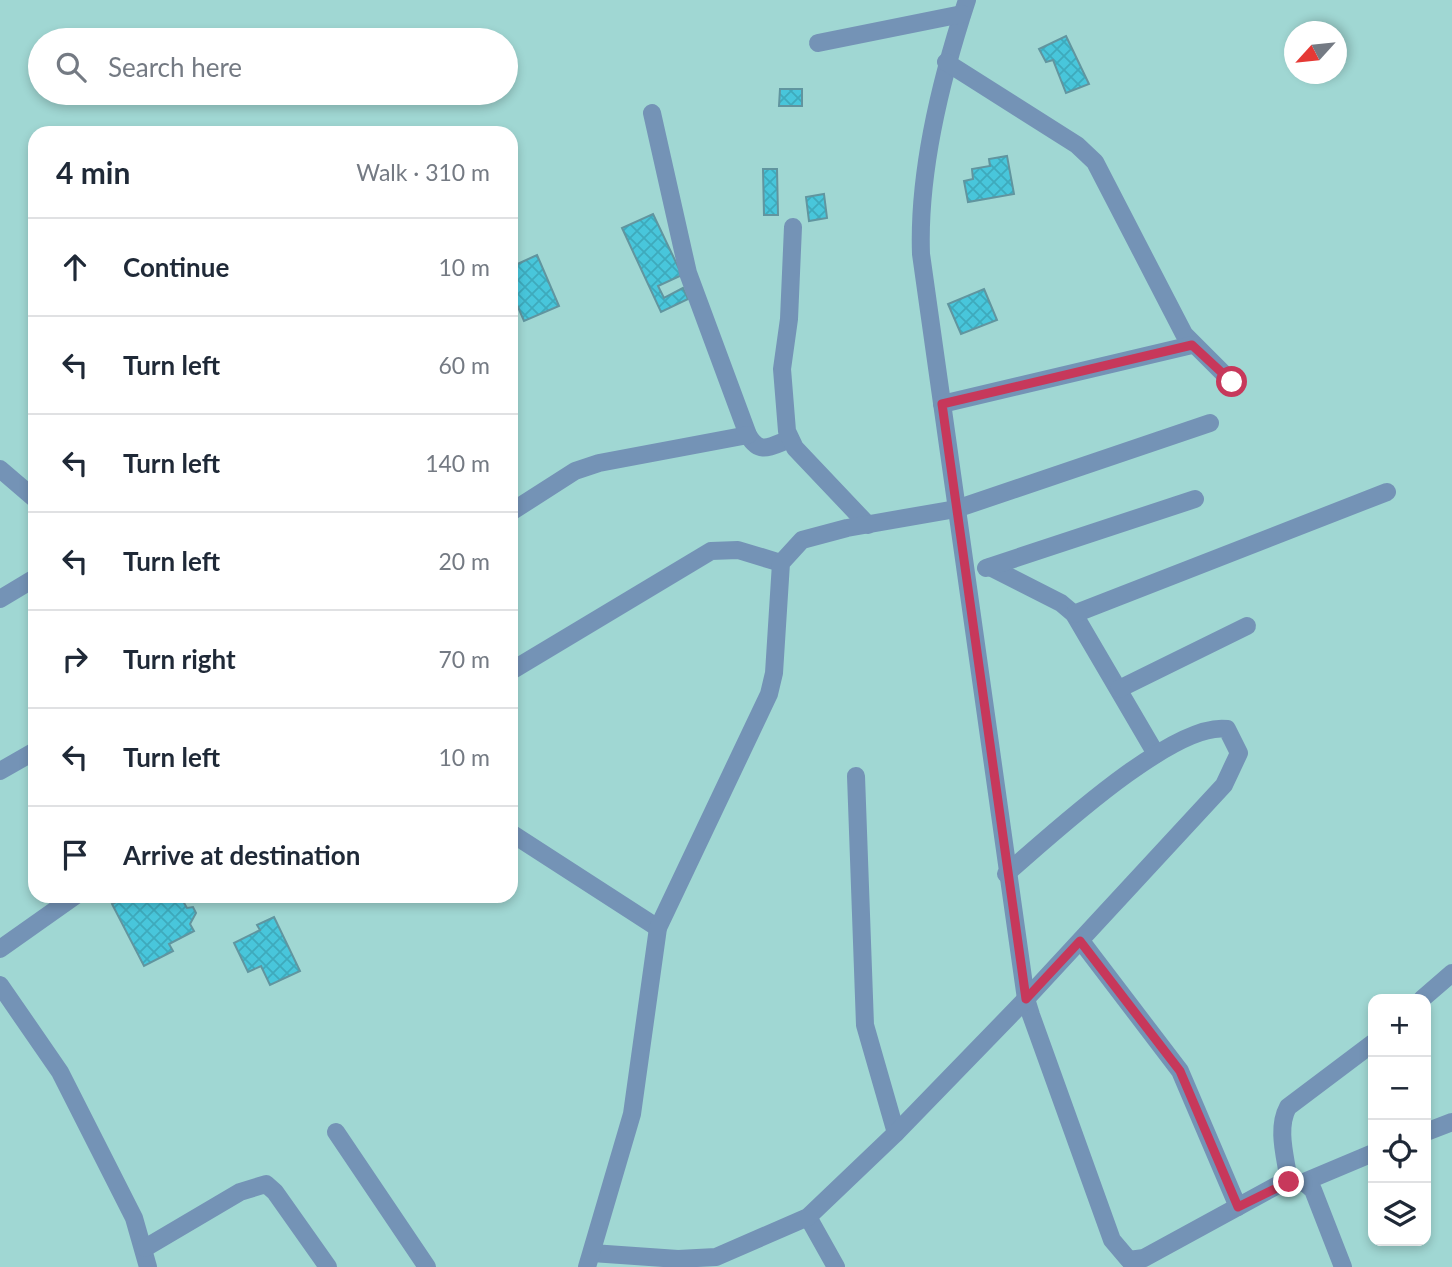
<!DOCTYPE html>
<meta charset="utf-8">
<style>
:root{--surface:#fff;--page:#f2f2f3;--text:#1f2937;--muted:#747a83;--line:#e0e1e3}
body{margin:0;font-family:Lato,sans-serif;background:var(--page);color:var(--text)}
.controls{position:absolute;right:21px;bottom:21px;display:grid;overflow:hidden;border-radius:14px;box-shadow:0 4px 10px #0003}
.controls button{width:63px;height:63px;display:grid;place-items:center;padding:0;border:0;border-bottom:2px solid var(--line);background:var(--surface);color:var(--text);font:35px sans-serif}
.compass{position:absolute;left:1284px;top:21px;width:63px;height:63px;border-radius:50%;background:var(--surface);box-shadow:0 4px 10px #0003;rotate:243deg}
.stop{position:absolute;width:21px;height:21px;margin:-16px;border:5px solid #c7385b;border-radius:50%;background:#fff}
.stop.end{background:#c7385b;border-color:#fff;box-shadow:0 2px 7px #0008}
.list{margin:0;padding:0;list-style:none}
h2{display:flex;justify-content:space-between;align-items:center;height:91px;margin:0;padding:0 28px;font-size:30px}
h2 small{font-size:23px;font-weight:400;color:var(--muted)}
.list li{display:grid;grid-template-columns:46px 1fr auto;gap:21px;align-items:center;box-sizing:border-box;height:98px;padding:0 28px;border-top:2px solid var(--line)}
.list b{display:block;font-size:26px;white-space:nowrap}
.list em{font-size:23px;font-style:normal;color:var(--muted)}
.icon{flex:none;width:38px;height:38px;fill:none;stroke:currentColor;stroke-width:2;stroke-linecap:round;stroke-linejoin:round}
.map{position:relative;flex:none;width:1452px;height:1267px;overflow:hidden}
.search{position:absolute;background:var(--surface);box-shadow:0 4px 10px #0003;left:28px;top:28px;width:490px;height:77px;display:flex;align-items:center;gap:18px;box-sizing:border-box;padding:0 24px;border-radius:38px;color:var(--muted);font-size:26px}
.panel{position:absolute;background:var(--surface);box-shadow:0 4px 10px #0003;left:28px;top:126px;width:490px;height:777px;border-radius:21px}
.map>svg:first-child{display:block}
.building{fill:url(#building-cross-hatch);stroke:#61959f;stroke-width:2}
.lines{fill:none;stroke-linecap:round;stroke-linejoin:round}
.street{stroke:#7493b6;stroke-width:18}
.route{stroke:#c7385b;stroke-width:9}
</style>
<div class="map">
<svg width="1452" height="1267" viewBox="0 0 1452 1267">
<defs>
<pattern id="building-cross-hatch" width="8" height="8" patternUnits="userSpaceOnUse" patternTransform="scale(1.75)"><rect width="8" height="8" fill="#48c6db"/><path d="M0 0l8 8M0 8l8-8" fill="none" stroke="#3eaabc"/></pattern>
</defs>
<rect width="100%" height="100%" fill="#a0d7d3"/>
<!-- building -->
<g class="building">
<path d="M1066,36L1089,84L1066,93L1053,60L1046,62L1039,49Z"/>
<path d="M780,89H802V106H779Z"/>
<path d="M1007,156L1014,194L968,202L964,181L973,179L972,169L990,166L989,159Z"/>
<path d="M763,169H777L778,215H764Z"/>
<path d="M824,194L827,218L809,221L806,197Z"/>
<path d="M653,214L682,275L658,286L664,298L683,288L688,299L661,312L622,228Z"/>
<path d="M537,255L559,306L524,321L511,291V267Z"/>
<path d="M984,289L997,320L961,334L948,304Z"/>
<path d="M129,896H180L187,908L193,907L196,913L190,924L194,931L169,944L173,951L144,966L112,904Z"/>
<path d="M274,917L300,971L270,985L261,966L248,972L234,943L260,930L257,925Z"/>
</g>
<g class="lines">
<!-- street -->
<g class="street">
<path d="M967,0C941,79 918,170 921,254L1026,999L1031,1015L1112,1240L1129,1260L1144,1258L1276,1186L1304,1182L1373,1153"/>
<path d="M818,43L962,14"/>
<path d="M946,62L1077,145L1095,162L1184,334L1232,382"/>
<path d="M652,113L688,273L748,435C760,456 771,446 790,439"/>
<path d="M793,227L789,319L782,369L787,431L795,448L868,525"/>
<path d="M942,404L1192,345"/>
<path d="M0,469L35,499"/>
<path d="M511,512L575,471L599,463L748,435"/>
<path d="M990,567L1061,603L1074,614L1156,754"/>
<path d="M986,568L1195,499"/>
<path d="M0,599L35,578"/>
<path d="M1074,614L1387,492"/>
<path d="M511,671L711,551L738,550L781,563"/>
<path d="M1119,689L1247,626"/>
<path d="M0,771L35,751"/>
<path d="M856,776L865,1025L896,1133"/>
<path d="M511,833L658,928"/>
<path d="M1081,941L1180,1071L1238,1207"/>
<path d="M0,949L75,896"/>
<path d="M0,985L60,1072L134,1218L148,1267"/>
<path d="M1422,999L1452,973"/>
<path d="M336,1132L427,1267"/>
<path d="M1426,1132L1452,1122"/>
<path d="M1289,1182C1286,1158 1276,1129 1288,1107L1373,1043"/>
<path d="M1304,1182L1313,1190L1343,1267"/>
<path d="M808,1217L836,1267"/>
<path d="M145,1248L240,1192L266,1184L275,1192L328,1267"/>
<path d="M592,1253L678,1259L716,1257L808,1217L896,1133L1026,999L1224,785L1239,753L1227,729C1173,721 1048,838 1006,874"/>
<path d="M587,1267L632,1114L658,928L769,694L774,673L781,563L802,540L847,528L956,509L1210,423"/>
</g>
</g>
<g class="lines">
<!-- route -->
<path class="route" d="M1232,382L1192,345L942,404L1026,999L1080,941L1180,1071L1238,1207L1289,1182"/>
</g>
</svg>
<div class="controls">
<button>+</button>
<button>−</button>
<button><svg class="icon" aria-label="locate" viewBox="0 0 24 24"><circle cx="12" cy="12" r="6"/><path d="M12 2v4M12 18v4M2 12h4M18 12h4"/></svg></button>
<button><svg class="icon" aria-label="layers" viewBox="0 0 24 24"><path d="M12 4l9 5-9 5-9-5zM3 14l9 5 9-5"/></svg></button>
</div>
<svg class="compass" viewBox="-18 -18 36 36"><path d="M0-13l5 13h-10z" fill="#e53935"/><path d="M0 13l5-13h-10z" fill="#747a83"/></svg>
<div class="stop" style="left:1232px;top:382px"></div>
<div class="stop end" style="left:1289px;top:1182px"></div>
<div class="search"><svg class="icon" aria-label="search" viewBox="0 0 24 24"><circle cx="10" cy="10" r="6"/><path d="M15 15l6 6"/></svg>Search here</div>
<section class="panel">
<h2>4 min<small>Walk · 310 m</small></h2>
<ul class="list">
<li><svg class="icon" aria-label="ahead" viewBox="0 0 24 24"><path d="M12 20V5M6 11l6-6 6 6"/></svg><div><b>Continue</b></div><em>10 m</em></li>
<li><svg class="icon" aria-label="left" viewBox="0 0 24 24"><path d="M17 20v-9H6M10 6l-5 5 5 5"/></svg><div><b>Turn left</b></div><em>60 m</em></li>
<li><svg class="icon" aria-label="left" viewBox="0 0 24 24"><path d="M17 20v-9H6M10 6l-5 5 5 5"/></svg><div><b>Turn left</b></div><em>140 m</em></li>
<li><svg class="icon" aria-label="left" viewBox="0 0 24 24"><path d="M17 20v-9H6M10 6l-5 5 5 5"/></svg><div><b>Turn left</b></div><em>20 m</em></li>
<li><svg class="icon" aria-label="right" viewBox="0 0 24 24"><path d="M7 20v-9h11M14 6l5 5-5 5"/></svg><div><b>Turn right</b></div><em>70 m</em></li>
<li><svg class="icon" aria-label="left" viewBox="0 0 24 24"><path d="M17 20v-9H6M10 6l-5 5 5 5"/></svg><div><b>Turn left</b></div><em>10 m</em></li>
<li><svg class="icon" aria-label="arrive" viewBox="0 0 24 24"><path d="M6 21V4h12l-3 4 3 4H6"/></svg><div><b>Arrive at destination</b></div></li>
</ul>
</section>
</div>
